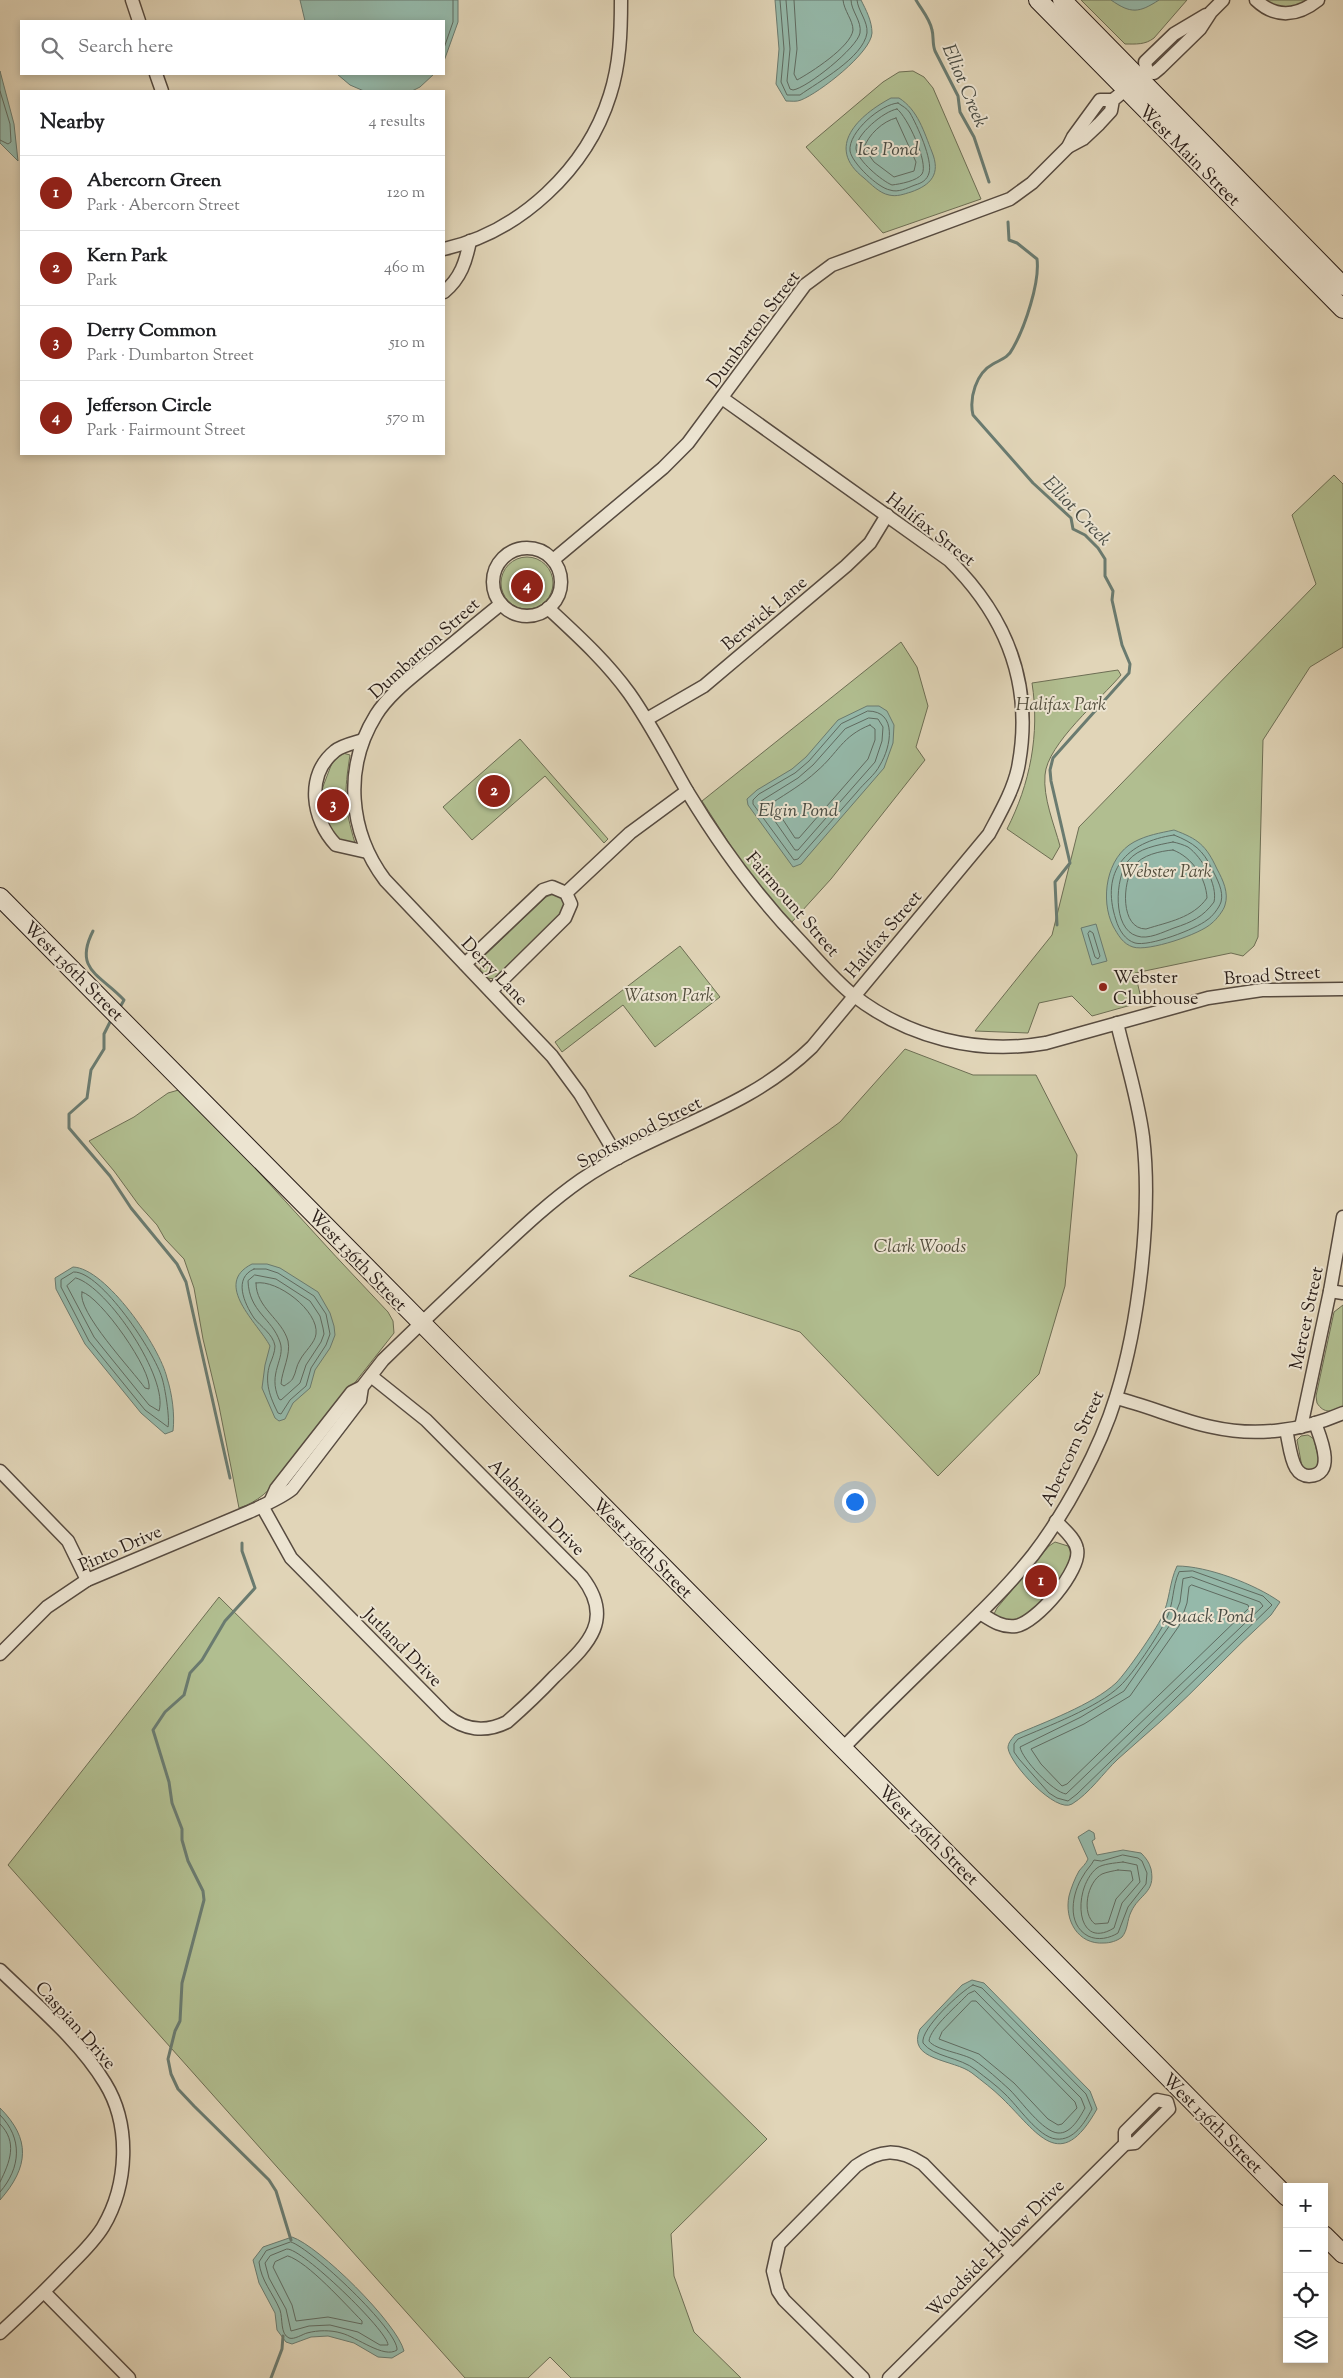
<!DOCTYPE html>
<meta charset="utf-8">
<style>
:root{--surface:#fff;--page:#f2f2f2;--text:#202124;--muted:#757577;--line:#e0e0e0;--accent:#8f2418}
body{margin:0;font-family:"Sorts Mill Goudy",serif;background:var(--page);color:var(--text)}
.controls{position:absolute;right:15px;bottom:15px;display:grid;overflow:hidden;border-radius:0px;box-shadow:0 2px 8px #0003}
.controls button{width:45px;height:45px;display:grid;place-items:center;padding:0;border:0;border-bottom:1px solid var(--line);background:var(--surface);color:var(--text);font:25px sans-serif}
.you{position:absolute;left:854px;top:1501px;width:18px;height:18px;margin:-12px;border:4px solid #fff;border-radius:50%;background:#1a73e8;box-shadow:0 0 0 8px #1a73e833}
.badge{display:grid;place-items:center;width:32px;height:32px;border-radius:50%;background:var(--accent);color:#fff;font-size:16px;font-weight:700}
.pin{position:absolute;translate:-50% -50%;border:2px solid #fff;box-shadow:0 1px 5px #0006}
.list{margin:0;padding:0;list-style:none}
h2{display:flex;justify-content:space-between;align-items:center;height:65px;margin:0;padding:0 20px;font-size:21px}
h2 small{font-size:16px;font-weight:400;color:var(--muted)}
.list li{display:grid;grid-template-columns:32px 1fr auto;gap:15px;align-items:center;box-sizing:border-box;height:75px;padding:0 20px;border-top:1px solid var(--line)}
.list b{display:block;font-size:19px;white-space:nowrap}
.list p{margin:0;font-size:16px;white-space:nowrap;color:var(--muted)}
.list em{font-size:16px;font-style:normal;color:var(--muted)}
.icon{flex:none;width:28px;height:28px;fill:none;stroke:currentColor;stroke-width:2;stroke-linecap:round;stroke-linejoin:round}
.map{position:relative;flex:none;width:1343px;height:2378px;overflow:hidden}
.search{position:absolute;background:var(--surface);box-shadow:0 2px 8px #0003;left:20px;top:20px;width:425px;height:55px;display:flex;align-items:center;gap:12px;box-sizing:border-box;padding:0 18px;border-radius:0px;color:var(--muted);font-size:19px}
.panel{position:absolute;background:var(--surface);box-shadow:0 2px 8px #0003;left:20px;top:90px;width:425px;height:365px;border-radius:0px}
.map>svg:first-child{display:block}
.green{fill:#b1be90;stroke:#6d6e54}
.water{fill:#95b9aa;stroke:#6a7b70}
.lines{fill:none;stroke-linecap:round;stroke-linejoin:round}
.shore{stroke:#5f6b61;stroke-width:1}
.stream{stroke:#6a7b70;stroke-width:3}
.street-casing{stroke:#574b40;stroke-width:15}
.secondary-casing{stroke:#291d18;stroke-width:20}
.street{stroke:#ece4d1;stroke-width:12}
.secondary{stroke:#ece4d1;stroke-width:18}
.poi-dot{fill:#8f2418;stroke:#ece4d1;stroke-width:2}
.labels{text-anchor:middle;stroke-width:4;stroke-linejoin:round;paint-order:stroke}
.street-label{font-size:18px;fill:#291d18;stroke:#ece4d1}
.park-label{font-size:18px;font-style:italic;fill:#524d3c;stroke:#ece4d1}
.poi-label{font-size:18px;fill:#291d18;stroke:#ece4d1;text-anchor:start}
.water-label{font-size:19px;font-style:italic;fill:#494c44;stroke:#ece4d1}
</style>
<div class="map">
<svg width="1343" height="2378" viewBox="0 0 1343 2378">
<rect width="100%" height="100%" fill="#e1d5b8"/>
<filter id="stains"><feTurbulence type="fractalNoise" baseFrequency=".004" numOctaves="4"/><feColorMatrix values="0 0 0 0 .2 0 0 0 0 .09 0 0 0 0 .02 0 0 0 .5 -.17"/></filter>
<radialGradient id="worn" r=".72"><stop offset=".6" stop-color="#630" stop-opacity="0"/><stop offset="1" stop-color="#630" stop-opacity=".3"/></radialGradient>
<!-- green -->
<g class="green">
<path d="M1081,0H1187L1154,38C1145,45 1136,44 1125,44Z"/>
<path d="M1263,0H1311C1292,10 1282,11 1263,0Z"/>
<path d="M913,71L924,77L933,88L981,199L883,233L806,147L883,82L899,72Z"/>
<path d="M1334,475L1343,484V647L1310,667L1263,740L1258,937L1254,946L1243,956L1231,953L1135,973L1142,1002L1092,1016L1072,996L1039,1003L1028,1033L975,1031L1052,935L1079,827L1316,584L1292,515Z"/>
<circle cx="527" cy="583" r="26"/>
<path d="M901,642L917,667L928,706L916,747L925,760L831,879L791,923L749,874L702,801Z"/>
<path d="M1118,670L1121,675C1101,699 1047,744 1045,775C1043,798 1054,824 1060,846L1052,860L1007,829C1030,784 1040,734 1032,683Z"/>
<path d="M520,739L608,839L604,843L545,776L472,840L443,807Z"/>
<path d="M343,753L350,755C344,793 344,806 355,843L343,842L330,832L319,797L332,763Z"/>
<path d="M554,894L563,899L566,911L496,979L486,978L480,970L482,958L546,897Z"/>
<path d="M680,946L720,997L655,1047L623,1005L562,1052L555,1042Z"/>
<path d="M905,1049L973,1075H1036L1077,1155L1065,1286L1039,1374L938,1476L800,1332L629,1276L840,1122Z"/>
<path d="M182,1089C252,1163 318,1239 388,1312L393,1321L394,1333L282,1475C270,1490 258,1502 239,1508L219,1406L203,1339L194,1288L184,1259L165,1239L157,1225L138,1204L114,1171L89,1141L134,1117L168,1093Z"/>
<path d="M1343,1305V1407C1332,1412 1324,1414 1317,1403L1316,1396L1334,1312Z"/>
<path d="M1308,1435L1314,1439L1320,1465L1312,1472L1302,1467L1297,1440L1301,1436Z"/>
<path d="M1055,1542L1068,1546C1083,1573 1034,1608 1014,1623L1003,1622L994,1614L997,1608L1049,1546Z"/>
<path d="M219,1597L767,2139L671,2234L674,2276L694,2332L741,2378H571L550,2357L528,2378H465L8,1865Z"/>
</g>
<!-- water -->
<g class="water">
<path d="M300,0H458V22L444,61V21H305Z"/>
<path d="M775,0H861C866,10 872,21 872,33C871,53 819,93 801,100C797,102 791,101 786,101L776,84L779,49Z"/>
<path d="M1111,0H1159C1139,13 1131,14 1111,0Z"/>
<path d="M0,71L14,124L18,161L0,143Z"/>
<path d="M337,74H434L420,87L412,91H364L350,85Z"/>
<path d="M891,98H899C918,110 924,132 932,152C941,174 931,185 911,192C904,194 897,197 889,195C879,193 871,184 864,178C824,147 859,115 891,98Z"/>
<path d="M867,706H879L887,711L894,725L893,743L884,768L801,864L793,867L748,805L747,799L757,790L792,769L806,757L838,720Z"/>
<path d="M1174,830C1198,839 1206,845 1217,869C1223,880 1229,893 1225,905C1224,910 1216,920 1212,923C1201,934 1148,952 1133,947C1123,944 1118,935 1113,926C1100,900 1106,857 1134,842C1147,835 1160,833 1174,830Z"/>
<path d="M1096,924L1107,961L1092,965L1081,928Z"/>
<path d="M252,1264H267L280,1268L318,1292L330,1313L334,1326L335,1335L330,1348L315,1370L310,1388L293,1403L285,1419L279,1421L275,1418L262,1388L265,1365L270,1346C258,1323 212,1284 252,1264Z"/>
<path d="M73,1267C106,1268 160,1347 167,1378C172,1393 175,1415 173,1431L165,1434L141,1413L85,1344L56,1289L55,1278Z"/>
<path d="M1177,1566C1207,1566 1255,1584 1280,1602L1271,1615C1233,1649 1199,1687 1161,1721C1147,1734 1132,1746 1118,1759C1103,1773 1090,1793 1072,1804C1056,1814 1010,1764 1008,1748C1008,1743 1011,1740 1015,1735C1045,1722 1092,1705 1116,1683C1127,1672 1155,1631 1162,1617C1170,1600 1169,1583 1177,1566Z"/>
<path d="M1089,1830L1094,1833L1095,1839L1092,1841L1097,1855L1123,1850L1141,1853C1146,1858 1149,1862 1151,1869C1156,1893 1139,1894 1131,1912C1127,1920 1128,1930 1122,1937C1117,1941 1110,1943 1104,1943C1078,1945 1064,1920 1069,1896C1071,1888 1075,1878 1079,1871C1082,1867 1086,1864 1088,1859L1078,1837Z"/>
<path d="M972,1980L984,1983L1090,2091L1097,2109C1060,2175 1038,2133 1002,2098C993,2089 982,2081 972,2073C954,2059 906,2061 920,2029L962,1985Z"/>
<path d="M0,2108C31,2139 29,2167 0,2200Z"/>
<path d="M292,2237C319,2246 397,2323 404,2351L392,2358L378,2357L354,2343L328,2336L311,2337L292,2344L286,2342L277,2330L275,2313L259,2283L253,2260L263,2247Z"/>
</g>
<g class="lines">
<!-- shore -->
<g class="shore">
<path d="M780,0L784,49L781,82L787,95H800C818,82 863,58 867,33C868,21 858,11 857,0"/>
<path d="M786,0L790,49L787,81L790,89L793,90C807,88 857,48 860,33C862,21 851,11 851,0"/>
<path d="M794,0L797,49L794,74L797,80C810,73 851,47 853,30C853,20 844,11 843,0"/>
<path d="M444,48L453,22V0"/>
<path d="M0,91L10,124L11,142L8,144L0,140"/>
<path d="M898,103C902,106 907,108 910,113C917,125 933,160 929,173C927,180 922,183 915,185C907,188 898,193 890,190C878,188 852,163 850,151C848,132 881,104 898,103Z"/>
<path d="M897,109C907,116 929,163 922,174C917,181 900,184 892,185C882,181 858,161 856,149C855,135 884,111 897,109Z"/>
<path d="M896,118L916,162L914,171L894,177L874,162L864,148C868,135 883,121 896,118Z"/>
<path d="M868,711C898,711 891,747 880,765C875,775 864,783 857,792C837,814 818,837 798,859L794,860L753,804V800L759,794L795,773L809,761L841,724Z"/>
<path d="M869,718L878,719L883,727L882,741L875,762L798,850H795L761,801L798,778L813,765L845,729Z"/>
<path d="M870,725L875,729V740L868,759L799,838H795L772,803C787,793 803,784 817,771C838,753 842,736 870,725Z"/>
<path d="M1174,835C1194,843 1203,850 1212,869C1217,879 1224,891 1221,902C1219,908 1212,917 1207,920C1196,929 1149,947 1135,943C1125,940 1119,930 1116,920C1100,871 1126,842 1174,835Z"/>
<path d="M1173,842C1178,843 1184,845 1188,847C1202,857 1218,885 1214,902C1203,917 1192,922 1174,928C1163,932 1148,940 1137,936C1112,929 1115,878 1128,861C1138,848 1158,845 1173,842Z"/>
<path d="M1173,850C1192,857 1206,878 1207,898C1193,918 1168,922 1146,929C1120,929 1122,882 1134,866C1142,855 1160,851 1173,850Z"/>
<path d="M1090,931L1093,933L1100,956L1098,959L1095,957L1088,934Z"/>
<path d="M254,1269H266L278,1273L314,1296L326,1314L330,1334L326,1345L311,1368L306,1386L290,1400L281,1414L278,1413C270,1397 264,1382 270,1364C272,1359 275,1352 275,1346C273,1334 261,1327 254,1318C244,1303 233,1278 254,1269Z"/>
<path d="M74,1272C101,1271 155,1353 162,1378C165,1387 170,1419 168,1427L145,1410L89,1341L61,1287V1280Z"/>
<path d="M255,1275L276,1279L310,1301L320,1316L323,1328L324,1334L321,1342L306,1365L300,1383L281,1400L279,1399C267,1373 286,1359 280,1342C272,1318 249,1312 248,1281Z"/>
<path d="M76,1278C108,1287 169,1379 159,1411L149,1405L94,1337L67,1286Z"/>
<path d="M256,1283C277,1279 319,1311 316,1334C315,1343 304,1352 300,1360C296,1366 296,1373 293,1378C292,1381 287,1384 284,1386L281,1384C282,1370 291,1355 288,1341C282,1319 256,1308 256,1283Z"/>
<path d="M82,1292C100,1296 153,1371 149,1389L145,1388C133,1371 76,1311 82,1292Z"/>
<path d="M1193,1571L1263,1596L1272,1605L1077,1794L1068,1801L1057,1798L1049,1793L1019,1759L1014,1752V1744L1018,1739C1048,1726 1097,1708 1120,1686C1133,1674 1158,1636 1166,1620C1174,1604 1172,1587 1179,1572Z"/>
<path d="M1192,1577L1260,1602L1263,1606L1066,1794C1053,1792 1022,1759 1020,1747L1081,1717L1124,1691L1172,1622L1180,1602L1183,1579Z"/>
<path d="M1192,1585L1248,1605L1249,1608L1067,1784L1062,1786L1041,1764L1031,1749L1084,1724L1130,1696L1179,1626L1187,1603L1189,1587Z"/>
<path d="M1123,1855L1138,1858L1142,1861L1147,1873L1146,1884L1128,1907L1118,1933C1110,1938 1098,1941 1088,1936C1066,1924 1072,1893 1083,1876C1086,1870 1091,1866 1094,1860L1101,1861Z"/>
<path d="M1123,1862L1137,1865L1140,1882L1122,1903L1114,1928C1075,1952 1072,1888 1097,1868C1102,1864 1115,1863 1123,1862Z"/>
<path d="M1118,1870L1131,1871L1133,1880L1116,1899L1108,1923L1095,1924C1081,1914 1087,1882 1102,1874C1107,1872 1113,1871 1118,1870Z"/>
<path d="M973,1985L982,1988L1086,2094L1092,2109C1085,2122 1074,2141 1056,2139C1038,2137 1018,2106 1005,2094C996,2085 986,2078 976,2070C960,2057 933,2057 923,2043C920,2029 961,1991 973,1985Z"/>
<path d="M975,1991L1081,2098L1085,2108C1080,2117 1071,2134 1058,2133C1043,2132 1021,2101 1010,2090C999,2080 986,2068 974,2060C963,2053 935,2050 929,2041C930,2028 959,2004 968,1994Z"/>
<path d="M972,2001H976L1075,2102L1077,2108L1062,2124L1058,2125L1048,2119L1014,2083L979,2054L939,2039L942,2032Z"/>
<path d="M0,2115C23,2138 21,2168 0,2192"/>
<path d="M0,2124C18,2142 10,2162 0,2182"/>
<path d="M291,2242C311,2248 399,2331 397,2350C384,2359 357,2337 341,2333C331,2330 318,2330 307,2333C303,2334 294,2340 289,2338C280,2334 283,2319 280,2310C273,2293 261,2281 259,2262L266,2251Z"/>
<path d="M287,2249C301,2247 388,2331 388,2345H380L358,2332L330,2325L309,2326L291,2331L286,2309L269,2278L265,2263L270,2256Z"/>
<path d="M288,2256C308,2262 346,2305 362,2321V2324L328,2317L296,2321L292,2305L273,2267L275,2262Z"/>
</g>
<!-- stream -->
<g class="stream">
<path d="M916,0C921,9 930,19 932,30C934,37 932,43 935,51L958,96L960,112L974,137L989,182"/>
<path d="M1008,222L1009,240L1017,243L1037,259C1040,282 1025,327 1013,348C1008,358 1002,359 993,364C976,373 969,398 973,415L1033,483L1071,518L1073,529L1085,535L1098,548L1105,559V576L1113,591L1112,600L1122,645L1130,664L1129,673L1053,758L1050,770L1051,781L1070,863L1055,882L1057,925"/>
<path d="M93,931C73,970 101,975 124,1000L119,1009"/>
<path d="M112,1018L104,1034V1049L91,1070L87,1098L69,1114V1128L110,1176L131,1208L177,1264L186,1282L230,1478"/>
<path d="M242,1543V1551L255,1588L225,1621L202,1660L190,1673L184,1695L165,1712L153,1730L169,1782L172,1803L182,1829V1840L188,1861L203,1891L204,1900L182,1983L180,2021L175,2031L168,2059L171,2074L178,2089L194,2106L269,2180L276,2191L291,2240"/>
<path d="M271,2378L282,2349L283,2336"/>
</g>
<defs>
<g id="street">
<path d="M132,0L139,21"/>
<path d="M1256,0C1276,19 1298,16 1318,0"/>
<path d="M1147,72L1154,73L1160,68L1200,29L1211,12L1223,0"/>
<path d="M1147,72L1145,62L1174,34L1206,15"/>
<path d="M156,74L162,91"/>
<path d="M1068,147L1073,137L1100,100H1113"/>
<path d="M444,249C520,232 587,169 610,95C620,64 621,32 621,0"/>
<path d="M444,292C461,278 466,261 470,241"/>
<circle cx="527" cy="582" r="34"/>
<path d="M553,560L663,468L688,443L805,285L832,265L1010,199L1032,183L1068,147L1083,139L1099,124L1111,111L1113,100L1147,72"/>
<path d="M501,604C477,623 454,643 430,662C411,678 389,694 376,715C343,768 349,832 385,880L552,1056L580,1094L618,1158"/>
<path d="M548,608C577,635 606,661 629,693C651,724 668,758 687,791C719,844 755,894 798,939C816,958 833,979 853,995C908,1038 978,1055 1046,1043L1208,998L1262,990L1343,989"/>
<path d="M647,719L704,686L846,566L870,543L887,515"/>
<path d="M363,740C354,743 342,745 335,751C305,775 312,820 336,845L367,852"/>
<path d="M566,893L630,833L687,791"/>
<path d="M465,964L543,890L552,887L566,893L571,904L565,918L491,991"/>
<path d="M1330,1291L1343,1293"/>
<path d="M1116,1398C1149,1406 1179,1420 1212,1427C1256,1437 1302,1431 1343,1413"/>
<path d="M1301,1427L1330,1291L1343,1217"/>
<path d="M1286,1430C1289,1442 1290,1458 1296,1468C1299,1473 1304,1476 1309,1476C1337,1475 1320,1437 1315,1423"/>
<path d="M0,1471L68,1541L87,1580"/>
<path d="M271,1500L276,1489L352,1392L362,1387"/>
<path d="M262,1506L291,1558L446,1715C464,1730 485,1733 507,1722C523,1708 539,1693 554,1677C586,1646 616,1621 582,1577L426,1420L371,1376"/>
<path d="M980,1613C991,1620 1002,1628 1016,1626C1036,1623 1082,1570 1077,1549C1075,1538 1063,1529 1056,1521"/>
<path d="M0,1654L47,1607L87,1580L249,1512C262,1506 281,1498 292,1489L360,1400L362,1387L383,1360C418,1326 454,1292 489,1259C519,1231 548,1203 581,1180C658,1128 744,1113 812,1047L989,834C1000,813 1013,791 1018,768C1034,686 1007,617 949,560L722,398"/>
<path d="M843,1748C875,1715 908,1683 941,1651C973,1620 1005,1590 1033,1555C1066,1512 1100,1449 1116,1397C1139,1324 1152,1213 1143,1137C1138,1098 1126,1061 1117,1023"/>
<path d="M0,1970C36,2005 79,2040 105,2083C131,2125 128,2185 103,2227C93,2243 80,2255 68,2267C46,2290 23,2312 0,2333"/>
<path d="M1157,2100L1167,2102L1169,2109L1135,2143L1125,2144V2132Z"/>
<path d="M44,2292L129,2378"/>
<path d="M863,2378L784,2300L778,2291L773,2271L779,2244L856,2166C880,2149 898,2148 923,2164L1012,2255"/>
<path d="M889,2378L1125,2144"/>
</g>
<g id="secondary">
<path d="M1038,0L1343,309"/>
<path d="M1062,0L1343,286"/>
<path d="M0,897L1287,2197"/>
<path d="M1324,2235L1343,2254"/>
</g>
</defs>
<!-- street casing -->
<use href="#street" class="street-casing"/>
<!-- secondary casing -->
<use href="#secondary" class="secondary-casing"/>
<!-- street -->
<use href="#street" class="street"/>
<!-- secondary -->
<use href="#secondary" class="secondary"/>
</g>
<!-- markers -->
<circle class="poi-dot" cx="1103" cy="987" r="5"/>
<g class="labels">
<!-- street labels -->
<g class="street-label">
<text transform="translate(1190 155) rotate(45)" y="6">West Main Street</text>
<text transform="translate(753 329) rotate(-53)" y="6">Dumbarton Street</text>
<text transform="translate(931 529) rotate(38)" y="6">Halifax Street</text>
<text transform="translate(764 613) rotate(-40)" y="6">Berwick Lane</text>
<text transform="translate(424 648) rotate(-42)" y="6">Dumbarton Street</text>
<text transform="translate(793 904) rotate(49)" y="6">Fairmount Street</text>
<text transform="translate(883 934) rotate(-50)" y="6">Halifax Street</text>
<text transform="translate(74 971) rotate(45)" y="6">West 136th Street</text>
<text transform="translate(495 971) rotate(46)" y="6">Derry Lane</text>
<text transform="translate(1272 975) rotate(-4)" y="6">Broad Street</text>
<text transform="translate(639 1132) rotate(-27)" y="6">Spotswood Street</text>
<text transform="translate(358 1260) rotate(46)" y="6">West 136th Street</text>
<text transform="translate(1306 1318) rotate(-78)" y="6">Mercer Street</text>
<text transform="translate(1072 1448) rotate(-65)" y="6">Abercorn Street</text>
<text transform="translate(537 1507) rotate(45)" y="6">Alabanian Drive</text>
<text transform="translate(120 1548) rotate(-24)" y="6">Pinto Drive</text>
<text transform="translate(643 1548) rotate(45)" y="6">West 136th Street</text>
<text transform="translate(403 1647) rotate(45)" y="6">Jutland Drive</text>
<text transform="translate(929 1835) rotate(45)" y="6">West 136th Street</text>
<text transform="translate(76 2025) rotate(48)" y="6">Caspian Drive</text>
<text transform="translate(1213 2123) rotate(45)" y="6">West 136th Street</text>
<text transform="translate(995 2248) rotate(-45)" y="6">Woodside Hollow Drive</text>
</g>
<!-- park labels -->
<g class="park-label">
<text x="1061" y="710">Halifax Park</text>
<text x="1166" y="877">Webster Park</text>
<text x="669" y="1001">Watson Park</text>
<text x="920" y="1252">Clark Woods</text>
</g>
<!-- poi labels -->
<g class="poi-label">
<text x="1113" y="983">Webster<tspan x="1113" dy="21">Clubhouse</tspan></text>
</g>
<!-- water labels -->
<g class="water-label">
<text transform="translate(966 85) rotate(67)" y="7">Elliot Creek</text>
<text x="888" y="155">Ice Pond</text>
<text transform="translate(1078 510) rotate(46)" y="7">Elliot Creek</text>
<text x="798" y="816">Elgin Pond</text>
<text x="1208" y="1622">Quack Pond</text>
</g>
</g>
<rect width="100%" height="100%" filter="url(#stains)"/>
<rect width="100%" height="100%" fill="url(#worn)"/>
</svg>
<div class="controls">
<button>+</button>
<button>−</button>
<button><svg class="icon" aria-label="locate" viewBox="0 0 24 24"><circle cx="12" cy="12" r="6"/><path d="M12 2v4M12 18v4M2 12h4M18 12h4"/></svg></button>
<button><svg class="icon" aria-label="layers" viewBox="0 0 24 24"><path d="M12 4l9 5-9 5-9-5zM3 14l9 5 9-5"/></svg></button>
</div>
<div class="you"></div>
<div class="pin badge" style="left:1041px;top:1581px">1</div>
<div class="pin badge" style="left:494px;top:791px">2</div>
<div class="pin badge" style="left:333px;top:805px">3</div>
<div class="pin badge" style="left:527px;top:586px">4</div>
<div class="search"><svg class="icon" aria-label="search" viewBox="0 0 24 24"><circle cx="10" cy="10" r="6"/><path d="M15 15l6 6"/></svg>Search here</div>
<section class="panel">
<h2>Nearby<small>4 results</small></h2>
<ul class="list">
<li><span class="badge">1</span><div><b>Abercorn Green</b><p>Park · Abercorn Street</p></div><em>120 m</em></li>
<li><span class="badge">2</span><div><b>Kern Park</b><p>Park</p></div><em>460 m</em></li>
<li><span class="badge">3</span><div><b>Derry Common</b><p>Park · Dumbarton Street</p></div><em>510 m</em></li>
<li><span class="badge">4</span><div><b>Jefferson Circle</b><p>Park · Fairmount Street</p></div><em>570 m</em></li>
</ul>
</section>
</div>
